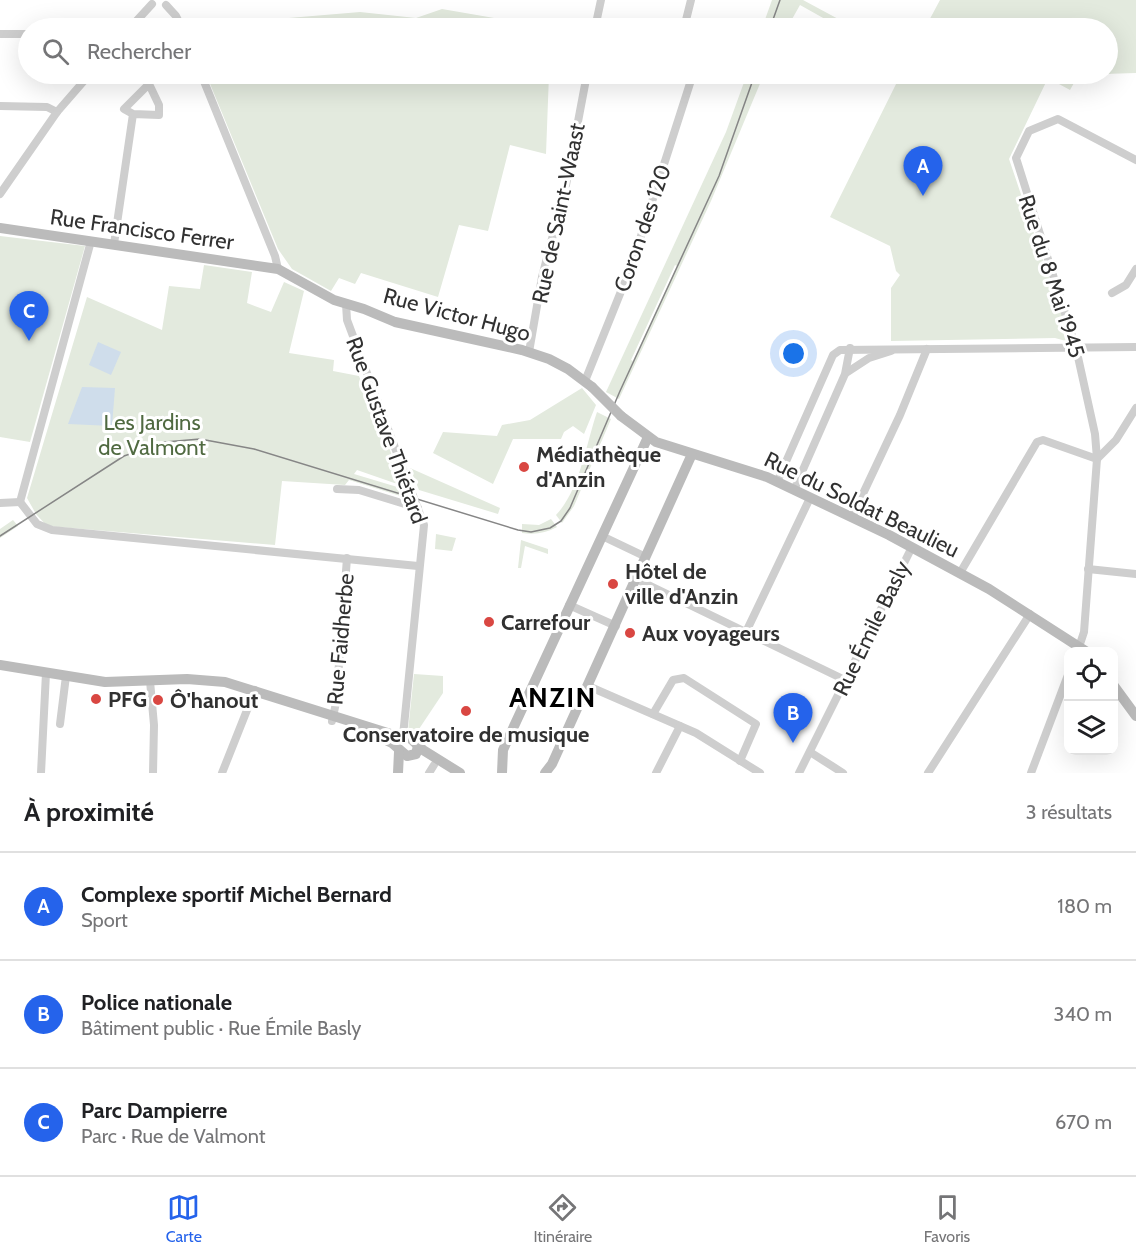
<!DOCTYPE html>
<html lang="fr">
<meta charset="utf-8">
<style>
:root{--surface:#fff;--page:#f6f6f6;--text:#202124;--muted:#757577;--line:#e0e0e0;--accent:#2563eb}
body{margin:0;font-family:Cabin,sans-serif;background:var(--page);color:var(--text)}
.controls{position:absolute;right:18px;bottom:18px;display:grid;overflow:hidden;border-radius:12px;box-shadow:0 6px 24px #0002}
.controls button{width:54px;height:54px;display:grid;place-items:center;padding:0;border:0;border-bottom:2px solid var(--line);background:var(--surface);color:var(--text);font:30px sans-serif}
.you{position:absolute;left:794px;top:354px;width:21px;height:21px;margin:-15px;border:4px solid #fff;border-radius:50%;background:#1a73e8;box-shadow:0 0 0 9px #1a73e833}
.badge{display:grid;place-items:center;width:39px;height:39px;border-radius:50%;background:var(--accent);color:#fff;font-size:20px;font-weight:700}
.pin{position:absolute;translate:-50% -50px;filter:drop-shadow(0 2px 3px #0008)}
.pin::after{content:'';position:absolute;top:32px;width:21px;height:18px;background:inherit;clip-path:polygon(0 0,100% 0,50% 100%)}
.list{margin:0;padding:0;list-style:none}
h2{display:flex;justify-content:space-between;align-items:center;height:78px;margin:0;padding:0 24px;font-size:26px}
h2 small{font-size:20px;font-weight:400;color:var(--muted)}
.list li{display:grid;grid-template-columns:39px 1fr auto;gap:18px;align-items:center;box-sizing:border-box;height:108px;padding:0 24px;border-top:2px solid var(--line)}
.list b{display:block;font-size:22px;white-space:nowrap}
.list p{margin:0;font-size:20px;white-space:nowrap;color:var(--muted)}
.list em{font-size:20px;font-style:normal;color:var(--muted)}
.icon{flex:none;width:33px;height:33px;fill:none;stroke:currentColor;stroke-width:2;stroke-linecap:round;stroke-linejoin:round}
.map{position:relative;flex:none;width:1136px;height:773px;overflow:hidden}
.search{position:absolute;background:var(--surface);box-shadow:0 6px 24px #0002;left:18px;right:18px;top:18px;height:66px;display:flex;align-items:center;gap:15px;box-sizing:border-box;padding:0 21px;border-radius:33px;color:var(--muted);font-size:22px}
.sheet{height:402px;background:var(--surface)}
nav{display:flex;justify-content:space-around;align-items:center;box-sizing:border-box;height:84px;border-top:2px solid var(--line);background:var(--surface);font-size:16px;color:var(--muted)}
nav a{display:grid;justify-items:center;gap:3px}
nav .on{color:var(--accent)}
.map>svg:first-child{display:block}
.green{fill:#e3eade;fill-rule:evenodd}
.water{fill:#cfddeb}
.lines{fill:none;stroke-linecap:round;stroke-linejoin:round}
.street{stroke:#cecece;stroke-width:8}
.secondary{stroke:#bbb;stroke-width:10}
.tram{stroke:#868686;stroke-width:1.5}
.secondary-bridge{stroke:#bbb;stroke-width:10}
.poi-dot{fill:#d94742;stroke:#fff;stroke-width:2}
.labels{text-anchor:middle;stroke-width:6;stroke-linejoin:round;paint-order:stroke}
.street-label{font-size:22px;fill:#313131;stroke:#fff}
.park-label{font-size:22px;fill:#506a41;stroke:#fff}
.poi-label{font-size:22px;font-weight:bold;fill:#313131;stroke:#fff;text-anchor:start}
.district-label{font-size:28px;font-weight:bold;letter-spacing:1.5px;fill:#000;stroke:#fff}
</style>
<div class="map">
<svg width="1136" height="773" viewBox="0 0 1136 773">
<rect width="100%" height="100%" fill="#fff"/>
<!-- green -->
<g class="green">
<path d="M772,0H803L855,28H841L800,5L787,28H762Z"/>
<path d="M940,0H1136V73L1104,74H1103H1108V28H925Z"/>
<path d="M442,9L551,28H239L265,20L360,12L416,18Z"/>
<path d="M206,74H549L546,154L510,145L488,231L459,225L438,297L361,273L355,284L339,278L331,291L292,269L278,249Z"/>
<path d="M747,74H764L711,201L619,399L606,392L726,132ZM675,265L677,266L633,361L631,360Z"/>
<path d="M901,74H1079L1070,90L1048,78L1009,159L1069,336L1066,341L1055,338L891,341V288L900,275L896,271L890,246L830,217Z"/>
<path d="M0,236L85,246L30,442L0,437Z"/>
<path d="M204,265L252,272L247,303L271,312L284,282L304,291L289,353L334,360L333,371L359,376L374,417L379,420L403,486L357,470L354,474L404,489L407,498L349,480L345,485L282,481L275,545L47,526L36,514L27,498L87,297L162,330L169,286L200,289Z"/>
<path d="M582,388L596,405L584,434L573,426L564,432L561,439H513L493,484L433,453L443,432L497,436L502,425L530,420Z"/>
<path d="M597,412L611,419L574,506L562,523L556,515C580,490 586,444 597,412Z"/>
<path d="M410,468L500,508L498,514L419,490Z"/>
<path d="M551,519L557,527C546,533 535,535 522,533V524L539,525Z"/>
<path d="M13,520L18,526L0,538V529Z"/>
<path d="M436,534L456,538L452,551L435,549Z"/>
<path d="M521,540L548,549V554L525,546L521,568H518Z"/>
<path d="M414,674L443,676V693L415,735L408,731Z"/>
</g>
<!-- water -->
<g class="water">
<path d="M98,342L121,352L111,375L89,365Z"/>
<path d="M82,387L115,388L112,426L68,424Z"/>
</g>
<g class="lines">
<!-- street -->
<g class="street">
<path d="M166,5L176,16L182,28"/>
<path d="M130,28L152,4"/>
<path d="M595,28L601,0"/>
<path d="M684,28L691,0"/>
<path d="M0,34H28"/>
<path d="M201,74L275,256L278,269"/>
<path d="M0,106L47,107L57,112"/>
<path d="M0,194L57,112L90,74"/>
<path d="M114,244L133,114L124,109L149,84L159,105V115L133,114"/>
<path d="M1112,293L1126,285L1136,269"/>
<path d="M346,304L347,320L424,525L403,736"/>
<path d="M529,352L542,277L566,185L587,74"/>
<path d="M846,373L869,358L891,351"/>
<path d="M585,381L632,264L693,74"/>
<path d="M1097,459L1116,440L1136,408"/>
<path d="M777,482L833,355L840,350L1136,347"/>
<path d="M337,489L359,490L418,508"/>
<path d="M794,490L845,374L850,348"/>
<path d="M20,502L37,524L52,530L418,566"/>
<path d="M20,502L91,241"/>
<path d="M0,503L20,502"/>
<path d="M852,517L900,415L927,349"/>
<path d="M602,536L646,557"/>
<path d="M1088,569L1136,574"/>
<path d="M960,573L1037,442L1043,440L1097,459"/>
<path d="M636,579L845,680"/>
<path d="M569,605L616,626"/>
<path d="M746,632L810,498"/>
<path d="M1078,650L1084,632L1097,459L1095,434L1076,348L1016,158L1029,131L1058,119L1136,160"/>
<path d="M150,681L154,725L153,773"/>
<path d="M588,686L696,733L760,773"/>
<path d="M653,714L673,680L684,678L756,724L740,761"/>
<path d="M332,721L336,703L347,558"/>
<path d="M60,724L66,676"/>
<path d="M810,752L843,773"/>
<path d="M41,773L46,673"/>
<path d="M222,773L255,690"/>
<path d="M429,773L434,765"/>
<path d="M656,773L680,726"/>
<path d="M799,773L912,547"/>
<path d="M928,773L1030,614"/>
<path d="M1031,773L1068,675"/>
</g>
<!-- secondary -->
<g class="secondary">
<path d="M0,228L278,269L334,300L364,309L395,322L522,350L549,359L568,369L592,387"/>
<path d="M621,416L656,442L767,477L889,535L989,589L1087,652"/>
<path d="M0,665L105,682L187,679L225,682L394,735L409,737L423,750L460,773"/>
<path d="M1114,686L1136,716"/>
<path d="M378,736L392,743L407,756L416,754L418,746"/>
<path d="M398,773L399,752"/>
<path d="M502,773L503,750L648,437"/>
<path d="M545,773L552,764L692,454"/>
</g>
<!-- tram -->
<g class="tram">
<path d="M770,28L780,0"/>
<path d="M0,536L124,456L165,442L200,439L254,449L518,530L531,532L550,528L561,521L570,508L620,391L719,176L755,74"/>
</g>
<!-- secondary-bridge -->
<path class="secondary-bridge" d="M592,387L621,416"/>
</g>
<!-- markers -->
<g class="poi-dot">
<circle cx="524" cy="467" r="6"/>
<circle cx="613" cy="584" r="6"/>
<circle cx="489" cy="622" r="6"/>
<circle cx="630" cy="633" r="6"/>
<circle cx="96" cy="699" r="6"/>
<circle cx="158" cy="700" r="6"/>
<circle cx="466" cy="711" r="6"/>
</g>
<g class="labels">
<!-- street labels -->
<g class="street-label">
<text transform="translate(558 213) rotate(-78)" y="8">Rue de Saint-Waast</text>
<text transform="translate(642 228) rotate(-71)" y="8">Coron des 120</text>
<text transform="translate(142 229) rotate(8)" y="8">Rue Francisco Ferrer</text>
<text transform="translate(1052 276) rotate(72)" y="8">Rue du 8 Mai 1945</text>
<text transform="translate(457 314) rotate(15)" y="8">Rue Victor Hugo</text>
<text transform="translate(387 430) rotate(70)" y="8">Rue Gustave Thiétard</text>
<text transform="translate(862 504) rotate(26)" y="8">Rue du Soldat Beaulieu</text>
<text transform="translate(871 628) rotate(-64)" y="8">Rue Émile Basly</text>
<text transform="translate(340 639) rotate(-85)" y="8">Rue Faidherbe</text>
</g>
<!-- park labels -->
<g class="park-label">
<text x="152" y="430">Les Jardins<tspan x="152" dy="25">de Valmont</tspan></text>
</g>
<!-- poi labels -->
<g class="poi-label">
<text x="536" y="462">Médiathèque<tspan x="536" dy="25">d'Anzin</tspan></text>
<text x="625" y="579">Hôtel de<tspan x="625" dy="25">ville d'Anzin</tspan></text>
<text x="501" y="630">Carrefour</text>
<text x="642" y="641">Aux voyageurs</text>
<text x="108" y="707">PFG</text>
<text x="170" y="708">Ô'hanout</text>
<text x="466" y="742" text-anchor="middle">Conservatoire de musique</text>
</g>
<!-- district labels -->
<g class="district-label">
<text x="553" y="707">ANZIN</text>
</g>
</g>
</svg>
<div class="controls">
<button><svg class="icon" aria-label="locate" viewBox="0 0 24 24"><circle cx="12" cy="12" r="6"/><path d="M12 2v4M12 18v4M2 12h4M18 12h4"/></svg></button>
<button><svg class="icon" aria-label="layers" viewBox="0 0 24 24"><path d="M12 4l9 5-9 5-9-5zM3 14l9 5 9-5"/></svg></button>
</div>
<div class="you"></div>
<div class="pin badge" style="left:923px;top:196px">A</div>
<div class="pin badge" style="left:793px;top:743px">B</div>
<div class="pin badge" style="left:29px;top:341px">C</div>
<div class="search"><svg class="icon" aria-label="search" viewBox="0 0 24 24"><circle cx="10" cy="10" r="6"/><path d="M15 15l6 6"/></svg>Rechercher</div>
</div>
<section class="sheet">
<h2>À proximité<small>3 résultats</small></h2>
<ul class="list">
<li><span class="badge">A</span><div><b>Complexe sportif Michel Bernard</b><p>Sport</p></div><em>180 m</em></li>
<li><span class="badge">B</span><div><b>Police nationale</b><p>Bâtiment public · Rue Émile Basly</p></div><em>340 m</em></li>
<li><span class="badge">C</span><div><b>Parc Dampierre</b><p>Parc · Rue de Valmont</p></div><em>670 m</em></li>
</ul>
</section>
<nav>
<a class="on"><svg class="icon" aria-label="map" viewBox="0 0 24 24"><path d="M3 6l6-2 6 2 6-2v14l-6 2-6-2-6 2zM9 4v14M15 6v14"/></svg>Carte</a>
<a><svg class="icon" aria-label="directions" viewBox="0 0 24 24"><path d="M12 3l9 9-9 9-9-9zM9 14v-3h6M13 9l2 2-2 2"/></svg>Itinéraire</a>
<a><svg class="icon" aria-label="saved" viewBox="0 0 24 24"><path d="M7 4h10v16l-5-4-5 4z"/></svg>Favoris</a>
</nav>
